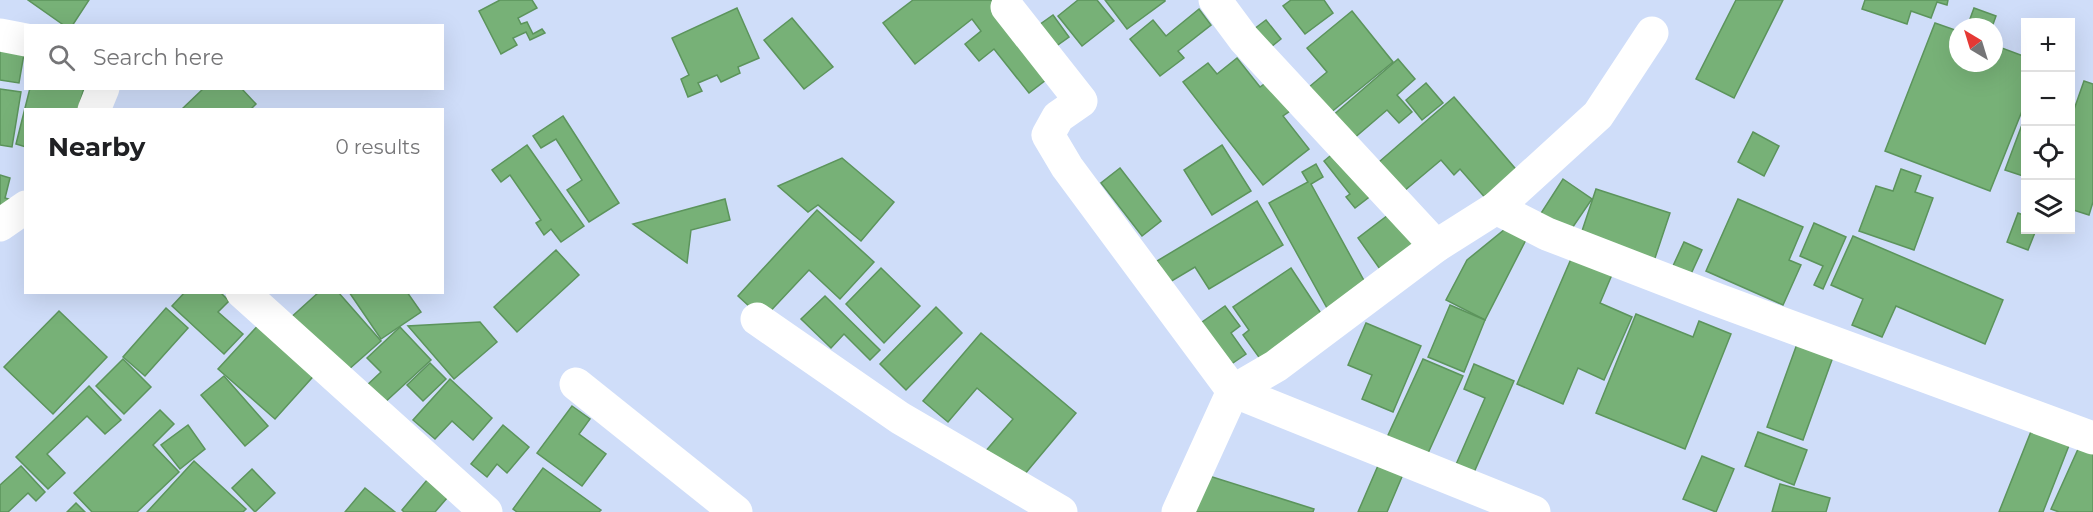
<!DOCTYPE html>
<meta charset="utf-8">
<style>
:root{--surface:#fff;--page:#f6f6f6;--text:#202124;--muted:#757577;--line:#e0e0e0}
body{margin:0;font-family:Montserrat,sans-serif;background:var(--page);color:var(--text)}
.controls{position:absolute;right:18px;top:18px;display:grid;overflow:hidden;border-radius:0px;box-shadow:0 6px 24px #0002}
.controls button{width:54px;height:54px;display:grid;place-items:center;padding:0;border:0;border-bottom:2px solid var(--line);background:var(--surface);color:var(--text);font:30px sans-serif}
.compass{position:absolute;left:1949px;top:18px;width:54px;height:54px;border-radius:50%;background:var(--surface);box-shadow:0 6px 24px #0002;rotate:322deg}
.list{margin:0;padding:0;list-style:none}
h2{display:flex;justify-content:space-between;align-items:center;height:78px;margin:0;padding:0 24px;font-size:26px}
h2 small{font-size:20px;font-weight:400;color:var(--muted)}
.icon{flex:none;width:33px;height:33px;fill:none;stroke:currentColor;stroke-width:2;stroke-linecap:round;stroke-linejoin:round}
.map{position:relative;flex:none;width:2093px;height:512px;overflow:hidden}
.search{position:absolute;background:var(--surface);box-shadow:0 6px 24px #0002;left:24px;top:24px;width:420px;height:66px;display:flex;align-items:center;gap:15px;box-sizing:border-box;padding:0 21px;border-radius:0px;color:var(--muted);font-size:22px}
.panel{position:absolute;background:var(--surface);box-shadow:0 6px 24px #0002;left:24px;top:108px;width:420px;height:186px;border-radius:0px}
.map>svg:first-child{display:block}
.building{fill:#77b177;stroke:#5c945c;stroke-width:1.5}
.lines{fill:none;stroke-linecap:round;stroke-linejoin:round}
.minor{stroke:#fff;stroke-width:33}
</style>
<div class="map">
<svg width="2093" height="512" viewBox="0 0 2093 512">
<rect width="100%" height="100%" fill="#cfddf9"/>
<!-- building -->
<g class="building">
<path d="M28,0H89L72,26H65Z"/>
<path d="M500,0H532L537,8L518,18L521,24L527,22L533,34L542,29L545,33L530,40L526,32L513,38L517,45L501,54L479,11Z"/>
<path d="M913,0H991L1051,76L1029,93L994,49L979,61L965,44L981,31L972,19L915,64L883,23Z"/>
<path d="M1078,0H1097L1114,21L1082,46L1058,16Z"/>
<path d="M1105,0H1165V1L1127,29Z"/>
<path d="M1291,0H1324L1333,13L1305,34L1283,6Z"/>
<path d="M1736,0H1783L1734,98L1696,79Z"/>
<path d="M1865,0H1948L1947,5L1937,2L1931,18L1911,11L1907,24L1862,9Z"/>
<path d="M737,8L759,58L738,67L740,73L721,82L717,75L698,83L702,91L688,97L681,79L689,75L672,38Z"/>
<path d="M1974,8L1996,16L1992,27H1967Z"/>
<path d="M1199,9L1211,25L1178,51L1184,58L1160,76L1130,39L1153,20L1166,36Z"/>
<path d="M1352,11L1393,62L1324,118L1303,92L1327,72L1307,48Z"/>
<path d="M1053,15L1069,37L1048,52L1032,30Z"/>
<path d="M792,18L833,67L804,89L764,40Z"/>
<path d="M1266,20L1281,39L1262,54L1246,35Z"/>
<path d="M1935,23L1958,31V63H1994V45L2026,57V101L1990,191L1885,151Z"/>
<path d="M0,44L25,48L19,83L0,80Z"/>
<path d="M1237,58L1260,87L1267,82L1290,111L1283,116L1309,149L1263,185L1183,82L1208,63L1217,74Z"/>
<path d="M1398,59L1415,79L1397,95L1412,112L1399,123L1387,110L1345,146L1324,123Z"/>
<path d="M2084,81L2093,84V202L2089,215L2070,209V121Z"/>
<path d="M1426,83L1443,103L1422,120L1406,100Z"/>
<path d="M30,88H84L78,110H26V147L16,144Z"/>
<path d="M204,88H241L256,104L250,110H181Z"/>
<path d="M0,89L21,92L12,147L0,145Z"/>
<path d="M1454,97L1520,174L1488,201L1460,169L1454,175L1441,160L1397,197L1372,168Z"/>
<path d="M2026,114V177L2005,170Z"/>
<path d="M563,116L619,203L589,222L567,190L582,180L556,139L541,148L533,136Z"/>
<path d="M1753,132L1779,146L1764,176L1738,162Z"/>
<path d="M527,145L584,226L561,242L551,229L544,235L536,223L541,220L510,175L501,182L492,170Z"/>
<path d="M1222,145L1251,191L1212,215L1184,170Z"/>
<path d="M1342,146L1377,191L1355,208L1346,197L1350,194L1324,161Z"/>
<path d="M842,158L894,202L861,241L818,205L808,212L778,186Z"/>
<path d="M1316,164L1323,177L1311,184L1367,286L1327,308L1269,203L1308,182L1302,172Z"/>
<path d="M1120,168L1161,221L1142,236L1101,183Z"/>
<path d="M1901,169L1921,176L1915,192L1933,198L1914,250L1859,231L1876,186L1893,191Z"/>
<path d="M0,175L10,178L5,198L22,203L0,216Z"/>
<path d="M1563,179L1592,199L1564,240L1536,221Z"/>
<path d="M1596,189L1670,213L1653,264L1579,240Z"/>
<path d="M725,199L730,220L691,230L687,263L633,224Z"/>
<path d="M1738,199L1803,227L1789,260L1801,265L1783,305L1706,271Z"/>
<path d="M1257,201L1283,245L1209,289L1195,267L1170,282L1157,261Z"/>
<path d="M817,210L874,262L840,299L809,270L763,319L738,296Z"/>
<path d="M1392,212L1423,254L1380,269L1358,238Z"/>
<path d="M2018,213L2026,216V230H2036L2028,250L2007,242Z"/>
<path d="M1515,221L1531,230L1485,320L1446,300L1467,260Z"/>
<path d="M1814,223L1846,237L1823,289L1814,285L1823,266L1800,256Z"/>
<path d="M1853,236L2003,300L1985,344L1896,306L1882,337L1852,325L1863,299L1831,285Z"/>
<path d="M1684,242L1702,250L1690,276L1672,268Z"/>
<path d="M556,250L579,275L517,332L494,307Z"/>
<path d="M1574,252L1614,270L1600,303L1632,317L1604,380L1578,368L1563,404L1517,384Z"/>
<path d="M881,268L920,306L884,343L846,304Z"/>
<path d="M1291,268L1324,318L1261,360L1243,335L1249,330L1233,307Z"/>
<path d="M185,292H220L229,301L218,312L243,334L224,354L172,306Z"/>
<path d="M319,292H338L381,341L339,378L287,321Z"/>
<path d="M349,292H407L421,312L381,339Z"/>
<path d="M825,296L880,350L870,360L844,334L831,348L801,319Z"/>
<path d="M1450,305L1485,320L1464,372L1428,357Z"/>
<path d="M1225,306L1240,326L1231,333L1246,354L1224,369L1195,327Z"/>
<path d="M936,307L962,333L906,390L880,364Z"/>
<path d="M166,308L188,328L145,376L123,357Z"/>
<path d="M59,311L107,357L53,414L4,367Z"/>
<path d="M1636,314L1693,337L1699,321L1731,334L1685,449L1596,413Z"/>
<path d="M263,320L319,370L275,419L218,369Z"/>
<path d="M480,322L497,342L454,379L408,326Z"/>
<path d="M1366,323L1421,346L1393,412L1362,399L1372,375L1348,365Z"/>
<path d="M400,327L431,360L382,405L365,387L381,372L367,358Z"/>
<path d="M981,333L1076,413L1019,481L985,452L1013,419L977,388L948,422L923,401Z"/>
<path d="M1797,344L1833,357L1803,440L1767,427Z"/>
<path d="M123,359L151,387L124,414L96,386Z"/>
<path d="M1423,359L1463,376L1424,462L1384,444Z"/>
<path d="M430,363L446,379L423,401L407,385Z"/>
<path d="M1474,364L1514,381L1472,477L1454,469L1485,398L1464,389Z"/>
<path d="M224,376L268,426L245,446L201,395Z"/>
<path d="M450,379L492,418L473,440L452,421L435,439L413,420Z"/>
<path d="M89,386L121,420L105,434L87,416L47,454L65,473L48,489L16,457Z"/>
<path d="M572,406L590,419L579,434L606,454L582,486L537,453Z"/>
<path d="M160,410L174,424L153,445L179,472L137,512H92L74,493Z"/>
<path d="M188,425L205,449L180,469L161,445Z"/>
<path d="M503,425L529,447L507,473L497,464L487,477L471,464Z"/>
<path d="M2032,429L2070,443L2043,512H1999Z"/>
<path d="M1758,432L1807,450L1794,485L1745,466Z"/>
<path d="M2079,447L2093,453V512H2059L2051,509Z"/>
<path d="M1702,456L1734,469L1716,512L1683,499Z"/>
<path d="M194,461L246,509L243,512H147Z"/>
<path d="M1380,461L1404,472L1387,512H1358Z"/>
<path d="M21,466L45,492L36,501L28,493L8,512H0V485Z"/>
<path d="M543,468L601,510L599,512H517L513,509Z"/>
<path d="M252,469L275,493L255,512L232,488Z"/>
<path d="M1206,475L1314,509L1313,512H1194Z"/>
<path d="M427,480L447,498L435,512H404L402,510Z"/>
<path d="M1780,484L1830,498L1826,512H1772Z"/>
<path d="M365,488L395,512H345Z"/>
<path d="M76,503L85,512H67Z"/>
</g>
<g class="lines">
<!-- minor -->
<g class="minor">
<path d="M1215,0L1244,39L1436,246"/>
<path d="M1007,7L1081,101L1058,117L1048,135L1067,167L1233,391L1534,512"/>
<path d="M0,35L26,40"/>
<path d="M94,110L103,88"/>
<path d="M1496,208L1547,234L1718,300L2093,438"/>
<path d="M0,225L26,207"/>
<path d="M242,292L486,512"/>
<path d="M757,319L900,418L1061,512"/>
<path d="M576,384L736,512"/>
<path d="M1178,512L1233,391L1276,366L1436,246L1496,208L1598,115L1652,33"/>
</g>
</g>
</svg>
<div class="controls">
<button>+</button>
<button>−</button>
<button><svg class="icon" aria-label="locate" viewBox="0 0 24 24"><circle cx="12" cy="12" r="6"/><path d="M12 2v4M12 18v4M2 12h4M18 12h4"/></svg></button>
<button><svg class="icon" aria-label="layers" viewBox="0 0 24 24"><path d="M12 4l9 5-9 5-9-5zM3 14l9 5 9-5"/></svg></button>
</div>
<svg class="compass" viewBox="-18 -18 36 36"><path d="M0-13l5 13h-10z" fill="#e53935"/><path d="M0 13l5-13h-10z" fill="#757577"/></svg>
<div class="search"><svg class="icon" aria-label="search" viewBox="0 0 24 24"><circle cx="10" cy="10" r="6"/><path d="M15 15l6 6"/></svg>Search here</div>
<section class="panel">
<h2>Nearby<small>0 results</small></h2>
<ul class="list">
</ul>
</section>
</div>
